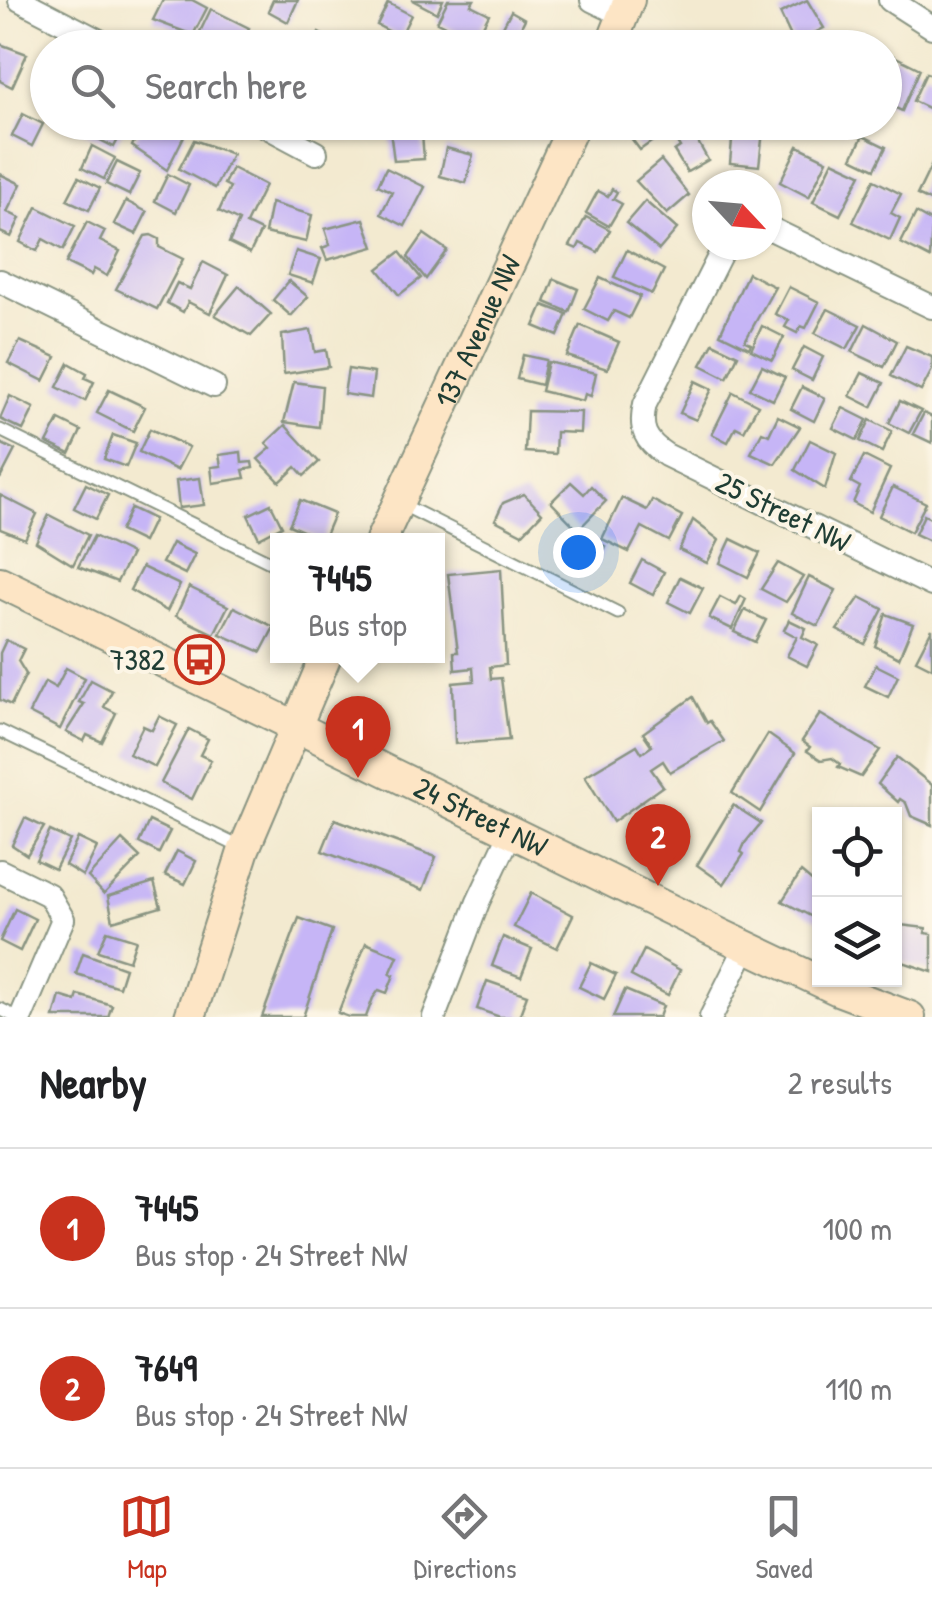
<!DOCTYPE html>
<meta charset="utf-8">
<style>
:root{--surface:#fff;--page:#f2f2f2;--text:#202124;--muted:#757577;--line:#e0e0e0;--accent:#c8321e}
body{margin:0;font-family:"Patrick Hand",sans-serif;background:var(--page);color:var(--text)}
.controls{position:absolute;right:30px;bottom:30px;display:grid;overflow:hidden;border-radius:0px;box-shadow:0 2px 8px #0004}
.controls button{width:90px;height:90px;display:grid;place-items:center;padding:0;border:0;border-bottom:2px solid var(--line);background:var(--surface);color:var(--text);font:50px sans-serif}
.compass{position:absolute;left:692px;top:170px;width:90px;height:90px;border-radius:50%;background:var(--surface);box-shadow:0 2px 8px #0004;rotate:116deg}
.you{position:absolute;left:578px;top:552px;width:35px;height:35px;margin:-25px;border:8px solid #fff;border-radius:50%;background:#1a73e8;box-shadow:0 0 0 15px #1a73e833}
.badge{display:grid;place-items:center;width:65px;height:65px;border-radius:50%;background:var(--accent);color:#fff;font-size:32px;font-weight:700}
.pin{position:absolute;translate:-50% -82px;filter:drop-shadow(0 2px 5px #0008)}
.pin::after{content:'';position:absolute;top:52px;width:35px;height:30px;background:inherit;clip-path:polygon(0 0,100% 0,50% 100%)}
.popup{position:absolute;left:270px;top:533px;width:175px;height:130px;box-sizing:border-box;display:grid;place-content:center;border-radius:0px;background:var(--surface);filter:drop-shadow(0 2px 8px #0005);font-size:32px;white-space:nowrap;color:var(--muted)}
.popup b{font-size:38px;color:var(--text)}
.popup::after{content:'';position:absolute;left:50%;top:100%;margin-left:-20px;border:20px solid transparent;border-top-color:var(--surface)}
.list{margin:0;padding:0;list-style:none}
h2{display:flex;justify-content:space-between;align-items:center;height:130px;margin:0;padding:0 40px;font-size:42px}
h2 small{font-size:32px;font-weight:400;color:var(--muted)}
.list li{display:grid;grid-template-columns:65px 1fr auto;gap:30px;align-items:center;box-sizing:border-box;height:160px;padding:0 40px;border-top:2px solid var(--line)}
.list b{display:block;font-size:38px;white-space:nowrap}
.list p{margin:0;font-size:32px;white-space:nowrap;color:var(--muted)}
.list em{font-size:32px;font-style:normal;color:var(--muted)}
.icon{flex:none;width:55px;height:55px;fill:none;stroke:currentColor;stroke-width:2;stroke-linecap:round;stroke-linejoin:round}
.map{position:relative;flex:none;width:932px;height:1017px;overflow:hidden}
.search{position:absolute;background:var(--surface);box-shadow:0 2px 8px #0004;left:30px;right:30px;top:30px;height:110px;display:flex;align-items:center;gap:25px;box-sizing:border-box;padding:0 35px;border-radius:55px;color:var(--muted);font-size:38px}
.sheet{height:450px;background:var(--surface)}
nav{display:flex;justify-content:space-around;align-items:center;box-sizing:border-box;height:140px;border-top:2px solid var(--line);background:var(--surface);font-size:28px;color:var(--muted)}
nav a{display:grid;justify-items:center;gap:5px}
nav .on{color:var(--accent)}
.map>svg:first-child{display:block}
.building{fill:#c6b5f6}
.lines{fill:none;stroke-linecap:round;stroke-linejoin:round}
.lane-casing{stroke:#899482;stroke-width:15}
.street-casing{stroke:#899482;stroke-width:26}
.secondary-casing{stroke:#899482;stroke-width:34}
.lane{stroke:#fff;stroke-width:11}
.street{stroke:#fff;stroke-width:22}
.secondary{stroke:#fde5c5;stroke-width:30}
.labels{text-anchor:middle;stroke-width:8;stroke-linejoin:round;paint-order:stroke}
.street-label{font-size:30px;fill:#1f3d34;stroke:#fcf5e5}
.poi-label{font-size:30px;fill:#1f3d34;stroke:#fcf5e5;text-anchor:end}
</style>
<div class="map">
<svg width="932" height="1017" viewBox="0 0 932 1017">
<rect width="100%" height="100%" fill="#fcf5e5"/>
<filter id="ink" filterUnits="userSpaceOnUse"><feTurbulence type="fractalNoise" baseFrequency=".01" numOctaves="2"/><feDisplacementMap in="SourceGraphic" scale="20" xChannelSelector="R" yChannelSelector="G"/><feConvolveMatrix kernelMatrix="1 2 1 2 8 2 1 2 1" color-interpolation-filters="sRGB"/></filter>
<filter id="wash" filterUnits="userSpaceOnUse"><feTurbulence type="fractalNoise" baseFrequency=".0048" numOctaves="4" result="noise"/><feDisplacementMap in="SourceGraphic" scale="40" xChannelSelector="R" yChannelSelector="G"/><feGaussianBlur stdDeviation="2.25" result="paint"/><feColorMatrix in="noise" values="0 0 0 0 0 0 0 0 0 0 0 0 0 0 0 0 0 1.4 0 .05"/><feComposite in="paint" operator="in"/></filter>
<g filter="url(#wash)">
<rect width="100%" height="100%" fill="#f3ead0"/>
<g id="blocks">
<!-- building -->
<g class="building">
<path d="M163,0H192L207,8L193,35L153,20Z"/>
<path d="M273,0H298L288,22L268,11Z"/>
<path d="M412,0H443L437,13Z"/>
<path d="M448,0H474L471,5L489,14L475,41L437,22Z"/>
<path d="M807,0L824,28L794,43L780,13Z"/>
<path d="M388,3L411,15L400,37L377,25Z"/>
<path d="M211,9L249,28L239,48H211L196,40Z"/>
<path d="M511,11L525,19L521,27L536,34L529,48L493,46Z"/>
<path d="M319,33L348,48H312Z"/>
<path d="M0,44L27,54L12,87L0,81Z"/>
<path d="M894,56L920,69L902,111L884,102V76Z"/>
<path d="M926,73L932,75V110L913,101Z"/>
<path d="M23,114L43,124L32,146L12,136Z"/>
<path d="M78,122H127L114,147L75,127Z"/>
<path d="M143,122L165,126L167,122L186,132L167,170L132,146Z"/>
<path d="M389,122H421L424,159L394,161Z"/>
<path d="M635,122H652L661,135L640,150L625,130Z"/>
<path d="M684,122H694L704,138L698,142L708,160L687,172L674,151L680,147L670,130Z"/>
<path d="M718,122H764L759,166L730,163L732,140L717,138Z"/>
<path d="M863,136L886,147L875,169L852,158Z"/>
<path d="M194,140L232,154L215,188L179,169Z"/>
<path d="M92,146L115,158L104,179L82,168Z"/>
<path d="M798,146L827,160L809,197L780,182Z"/>
<path d="M446,148L473,155L466,183L440,176Z"/>
<path d="M661,160L689,195L667,214L636,181Z"/>
<path d="M833,161L861,174L840,215L813,202Z"/>
<path d="M117,162L140,173L129,195L106,184Z"/>
<path d="M932,164V202L917,195Z"/>
<path d="M232,168L265,185L246,224L261,231L250,253L229,243L239,221L219,211L230,187L224,184Z"/>
<path d="M386,168L425,187L405,226L381,214L392,192L378,185Z"/>
<path d="M0,174L21,184L7,212L20,218L11,237L0,232Z"/>
<path d="M168,174L189,185L176,212L155,201Z"/>
<path d="M79,177L100,188L89,210L67,200Z"/>
<path d="M874,180L901,194L891,213L900,218L890,240L853,222Z"/>
<path d="M612,189L617,192L613,199L622,204L609,226L586,213L598,191L608,196Z"/>
<path d="M126,201L147,212L136,234L114,224Z"/>
<path d="M645,201L677,229L659,250L626,223Z"/>
<path d="M271,203L312,215L306,242L265,233Z"/>
<path d="M37,207L75,226L63,250L43,239L37,251L20,242Z"/>
<path d="M916,213L932,222L930,258L901,243Z"/>
<path d="M586,217L610,230L598,252L580,243L577,249L570,246Z"/>
<path d="M364,219L374,247L327,260L322,248L330,245L325,229Z"/>
<path d="M87,222L105,231L100,241L120,251L107,276L94,269L91,275L66,263Z"/>
<path d="M424,234L447,250L426,279L408,257Z"/>
<path d="M151,235L159,239V247L183,259L157,309L116,289L145,236Z"/>
<path d="M627,250L664,270L652,294L614,277Z"/>
<path d="M296,251L321,259L313,283L288,275Z"/>
<path d="M400,252L421,278L399,295L378,269Z"/>
<path d="M203,262L228,275L210,313L188,302L183,312L167,303L177,283L190,289Z"/>
<path d="M748,273L775,287L745,341L751,344L749,348L720,334Z"/>
<path d="M600,278L640,296L629,318L614,311L608,321L584,309Z"/>
<path d="M554,279L578,289L569,312L545,302Z"/>
<path d="M289,281L308,297L291,316L273,300Z"/>
<path d="M239,286L271,314L251,336L215,315Z"/>
<path d="M789,287L819,302L806,328L801,326L797,333L785,327L789,320L775,314Z"/>
<path d="M543,305L567,314L558,336L534,326Z"/>
<path d="M828,309L860,325L847,349L815,333Z"/>
<path d="M866,324L897,341L884,367L852,352Z"/>
<path d="M580,325L619,342L607,369L567,356Z"/>
<path d="M762,326L784,337L772,360L751,350Z"/>
<path d="M311,330L315,352L326,350L329,367L284,374L282,335Z"/>
<path d="M20,341L56,357L44,381L8,363Z"/>
<path d="M713,343L738,355L727,378L701,365Z"/>
<path d="M906,346L932,357V370L921,391L891,376Z"/>
<path d="M804,347L823,357L812,380L792,370Z"/>
<path d="M523,355L546,360L541,385L517,379Z"/>
<path d="M548,362L596,373L591,396L585,394L583,401L541,391Z"/>
<path d="M69,363L87,373L85,378L94,382L85,401L57,387Z"/>
<path d="M762,366L785,377L773,400L750,389Z"/>
<path d="M348,369L374,373L371,398L344,394Z"/>
<path d="M862,373L884,383L872,407L850,396Z"/>
<path d="M695,381L712,389L696,420L680,413Z"/>
<path d="M294,382L322,386L319,427L284,422Z"/>
<path d="M802,387L825,398L814,421L791,409Z"/>
<path d="M109,390L145,407L133,431L97,413Z"/>
<path d="M733,392L758,405L744,431L736,427L728,442L712,434Z"/>
<path d="M10,396L34,408L23,430L0,419Z"/>
<path d="M900,401L921,411L909,433L889,423Z"/>
<path d="M843,408L867,420L857,440L833,428Z"/>
<path d="M527,411L581,412L580,433L556,432L555,454L525,452Z"/>
<path d="M924,413L932,417V443L913,434Z"/>
<path d="M778,416L800,427L775,464L751,453L762,432L769,435Z"/>
<path d="M59,420L81,431L70,454L47,443Z"/>
<path d="M870,420L892,431L882,452L860,441Z"/>
<path d="M285,425L319,462L304,476L296,467L280,482L258,459L271,448L266,443Z"/>
<path d="M150,429L189,447L177,470L139,452Z"/>
<path d="M113,435L136,443L126,467L104,459Z"/>
<path d="M810,440L836,453L825,489L795,470Z"/>
<path d="M0,443L15,450L0,479Z"/>
<path d="M241,452L242,463L252,462L253,468L243,470L245,478L213,483L211,467L221,466L219,455Z"/>
<path d="M864,456L890,469L870,512L853,503L860,487L851,482Z"/>
<path d="M200,478L204,505L179,508L176,481Z"/>
<path d="M571,482L584,494L591,486L606,501L578,530L551,502Z"/>
<path d="M86,484L108,495L96,519L74,508Z"/>
<path d="M893,487L926,503L911,532L879,516Z"/>
<path d="M524,494L542,513L522,534L495,520L503,503Z"/>
<path d="M0,495L37,514L25,539L0,529Z"/>
<path d="M622,498L647,510L652,500L682,516L669,541L642,527L629,552L602,539Z"/>
<path d="M300,500L334,514L323,540L289,525Z"/>
<path d="M271,504L282,526L259,538L248,515Z"/>
<path d="M131,508L154,519L143,542L120,531Z"/>
<path d="M49,515L88,535L73,565L36,542Z"/>
<path d="M924,515L932,519V542L915,534Z"/>
<path d="M693,520L719,540L707,563L679,550Z"/>
<path d="M577,532L605,546L595,568L566,553Z"/>
<path d="M94,536L131,554L117,582L78,567Z"/>
<path d="M731,539L760,553L748,577L720,563Z"/>
<path d="M172,543L195,554L185,574L162,563Z"/>
<path d="M642,560L664,572L653,595L630,583Z"/>
<path d="M778,563L803,577L786,602L761,589Z"/>
<path d="M142,567L180,585L167,611L130,590Z"/>
<path d="M501,569L506,665L490,667L491,679L501,678L509,740L455,744L453,683L474,681L473,668L455,670L454,652H458L448,574Z"/>
<path d="M680,577L703,588L690,613L668,602Z"/>
<path d="M809,577L836,590L818,626L792,613Z"/>
<path d="M189,587L228,606L214,634L176,616Z"/>
<path d="M741,596L746,599L732,629L709,618L720,597L736,605Z"/>
<path d="M860,597L883,609L865,644L837,630Z"/>
<path d="M234,607L274,627L261,652L220,634Z"/>
<path d="M745,610L766,620L755,642L734,632Z"/>
<path d="M886,614L913,624L899,658L875,646Z"/>
<path d="M789,620L806,628L802,637L818,645L807,666L787,656L797,637L784,630Z"/>
<path d="M932,629V668L916,660Z"/>
<path d="M6,640L24,649L18,661L26,674L11,705L0,700V653Z"/>
<path d="M876,665L898,676L888,697L865,686Z"/>
<path d="M66,668L85,678L60,729L29,713L45,682L56,688Z"/>
<path d="M91,680L112,691L104,707L116,713L102,742L87,735L84,741L66,732L84,704L79,702Z"/>
<path d="M693,697L707,723L710,721L724,741L670,772L663,761L651,769L663,786L613,822L585,776L637,745L642,753L652,746L643,733Z"/>
<path d="M820,714L880,750L861,777L838,767L840,764L832,758L821,760L807,751L810,747L802,741Z"/>
<path d="M159,716L177,725L155,767L129,754L143,726L152,730Z"/>
<path d="M189,729L208,739L200,755L211,760L192,799L161,783Z"/>
<path d="M768,734L795,753L760,812L732,793Z"/>
<path d="M897,757L932,785V825L911,816L906,803L900,799L898,802L878,784Z"/>
<path d="M733,805L761,823L745,843L741,852L744,854L724,884L697,865Z"/>
<path d="M25,818L44,827L27,855L12,845Z"/>
<path d="M335,819L436,857L423,890L322,851Z"/>
<path d="M149,821L170,831L159,853L139,843Z"/>
<path d="M50,831L70,840L55,869L36,860Z"/>
<path d="M78,838L97,847L83,876L65,865Z"/>
<path d="M122,840L140,857L104,894L88,877Z"/>
<path d="M177,851L196,861L185,884L165,875Z"/>
<path d="M801,872L820,888V921L782,901Z"/>
<path d="M154,882L161,907L113,921L108,896Z"/>
<path d="M531,893L573,915L557,948L514,927Z"/>
<path d="M15,909L35,919L20,951L0,941Z"/>
<path d="M299,918L332,930L303,1017H262Z"/>
<path d="M900,925L926,928L925,933L932,934V972L894,959Z"/>
<path d="M107,931L136,940L129,961L98,951Z"/>
<path d="M503,937L532,949L521,977L492,966Z"/>
<path d="M366,943L398,956L390,974L394,975L387,993L379,990L373,998L366,1017H349L338,1013Z"/>
<path d="M644,950L680,970L668,995L631,976Z"/>
<path d="M83,953L125,968L119,987L76,974Z"/>
<path d="M591,963L616,975L604,999L579,987Z"/>
<path d="M487,981L527,995L520,1014L528,1017H500L477,1009Z"/>
<path d="M625,990L663,1006L659,1017H613Z"/>
<path d="M78,995L112,1005L108,1017H54L60,996L76,1001Z"/>
</g>
</g>
</g>
<g filter="url(#ink)">
<use href="#blocks" fill-opacity="0" stroke="#899482" stroke-width="2.5"/>
<g class="lines">
<defs>
<g id="lane">
<path d="M0,430L278,566"/>
<path d="M399,503L618,613"/>
<path d="M0,731L244,849"/>
<path d="M0,1009L16,1017"/>
</g>
<g id="street">
<path d="M20,0L113,48"/>
<path d="M592,0L625,16"/>
<path d="M890,0L932,27"/>
<path d="M258,122L316,153"/>
<path d="M767,227L932,307"/>
<path d="M725,245L645,404C639,429 645,441 666,455L932,585"/>
<path d="M0,281L214,386"/>
<path d="M0,871L49,895L63,919L21,1017"/>
<path d="M434,1017L478,902L511,832"/>
<path d="M711,1017L747,945"/>
</g>
<g id="secondary">
<path d="M610,48L629,0"/>
<path id="s1" d="M381,540L575,122"/>
<path id="s2" d="M0,582L722,935L838,990L910,1017"/>
<path d="M190,1017L244,849L326,656"/>
</g>
</defs>
<!-- lane casing -->
<use href="#lane" class="lane-casing"/>
<!-- street casing -->
<use href="#street" class="street-casing"/>
<!-- secondary casing -->
<use href="#secondary" class="secondary-casing"/>
<!-- lane -->
<use href="#lane" class="lane"/>
<!-- street -->
<use href="#street" class="street"/>
<!-- secondary -->
<use href="#secondary" class="secondary"/>
</g>
</g>
<!-- icons -->
<defs>
<symbol id="bus-ring" viewBox="-11 -11 22 22"><circle r="9.5" fill="#fcf5e5" stroke="#c8321e" stroke-width="1.5"/><path d="M-5-6H5V4H4V6H2V4H-2V6H-4V4H-5ZM-3.5-4V0h7V-4ZM-3.5 1.2v1.5H-2V1.2ZM2 1.2v1.5H3.5V1.2Z" fill="#c8321e"/></symbol>
</defs>
<g fill-rule="evenodd">
<use href="#bus-ring" x="172" y="632" width="55" height="55"/>
</g>
<g class="labels">
<!-- street labels -->
<g class="street-label">
<text dy="10" stroke="none"><textPath href="#s1" startOffset="230">137 Avenue NW</textPath></text>
<text transform="translate(783 512) rotate(26)" y="10">25 Street NW</text>
<text dy="10" stroke="none"><textPath href="#s2" startOffset="535">24 Street NW</textPath></text>
</g>
<!-- poi labels -->
<g class="poi-label">
<text x="165" y="670">7382</text>
</g>
</g>
</svg>
<div class="controls">
<button><svg class="icon" aria-label="locate" viewBox="0 0 24 24"><circle cx="12" cy="12" r="6"/><path d="M12 2v4M12 18v4M2 12h4M18 12h4"/></svg></button>
<button><svg class="icon" aria-label="layers" viewBox="0 0 24 24"><path d="M12 4l9 5-9 5-9-5zM3 14l9 5 9-5"/></svg></button>
</div>
<svg class="compass" viewBox="-18 -18 36 36"><path d="M0-13l5 13h-10z" fill="#e53935"/><path d="M0 13l5-13h-10z" fill="#757577"/></svg>
<div class="you"></div>
<div class="pin badge" style="left:358px;top:778px">1</div>
<div class="popup"><b>7445</b>Bus stop</div>
<div class="pin badge" style="left:658px;top:886px">2</div>
<div class="search"><svg class="icon" aria-label="search" viewBox="0 0 24 24"><circle cx="10" cy="10" r="6"/><path d="M15 15l6 6"/></svg>Search here</div>
</div>
<section class="sheet">
<h2>Nearby<small>2 results</small></h2>
<ul class="list">
<li><span class="badge">1</span><div><b>7445</b><p>Bus stop · 24 Street NW</p></div><em>100 m</em></li>
<li><span class="badge">2</span><div><b>7649</b><p>Bus stop · 24 Street NW</p></div><em>110 m</em></li>
</ul>
</section>
<nav>
<a class="on"><svg class="icon" aria-label="map" viewBox="0 0 24 24"><path d="M3 6l6-2 6 2 6-2v14l-6 2-6-2-6 2zM9 4v14M15 6v14"/></svg>Map</a>
<a><svg class="icon" aria-label="directions" viewBox="0 0 24 24"><path d="M12 3l9 9-9 9-9-9zM9 14v-3h6M13 9l2 2-2 2"/></svg>Directions</a>
<a><svg class="icon" aria-label="saved" viewBox="0 0 24 24"><path d="M7 4h10v16l-5-4-5 4z"/></svg>Saved</a>
</nav>
